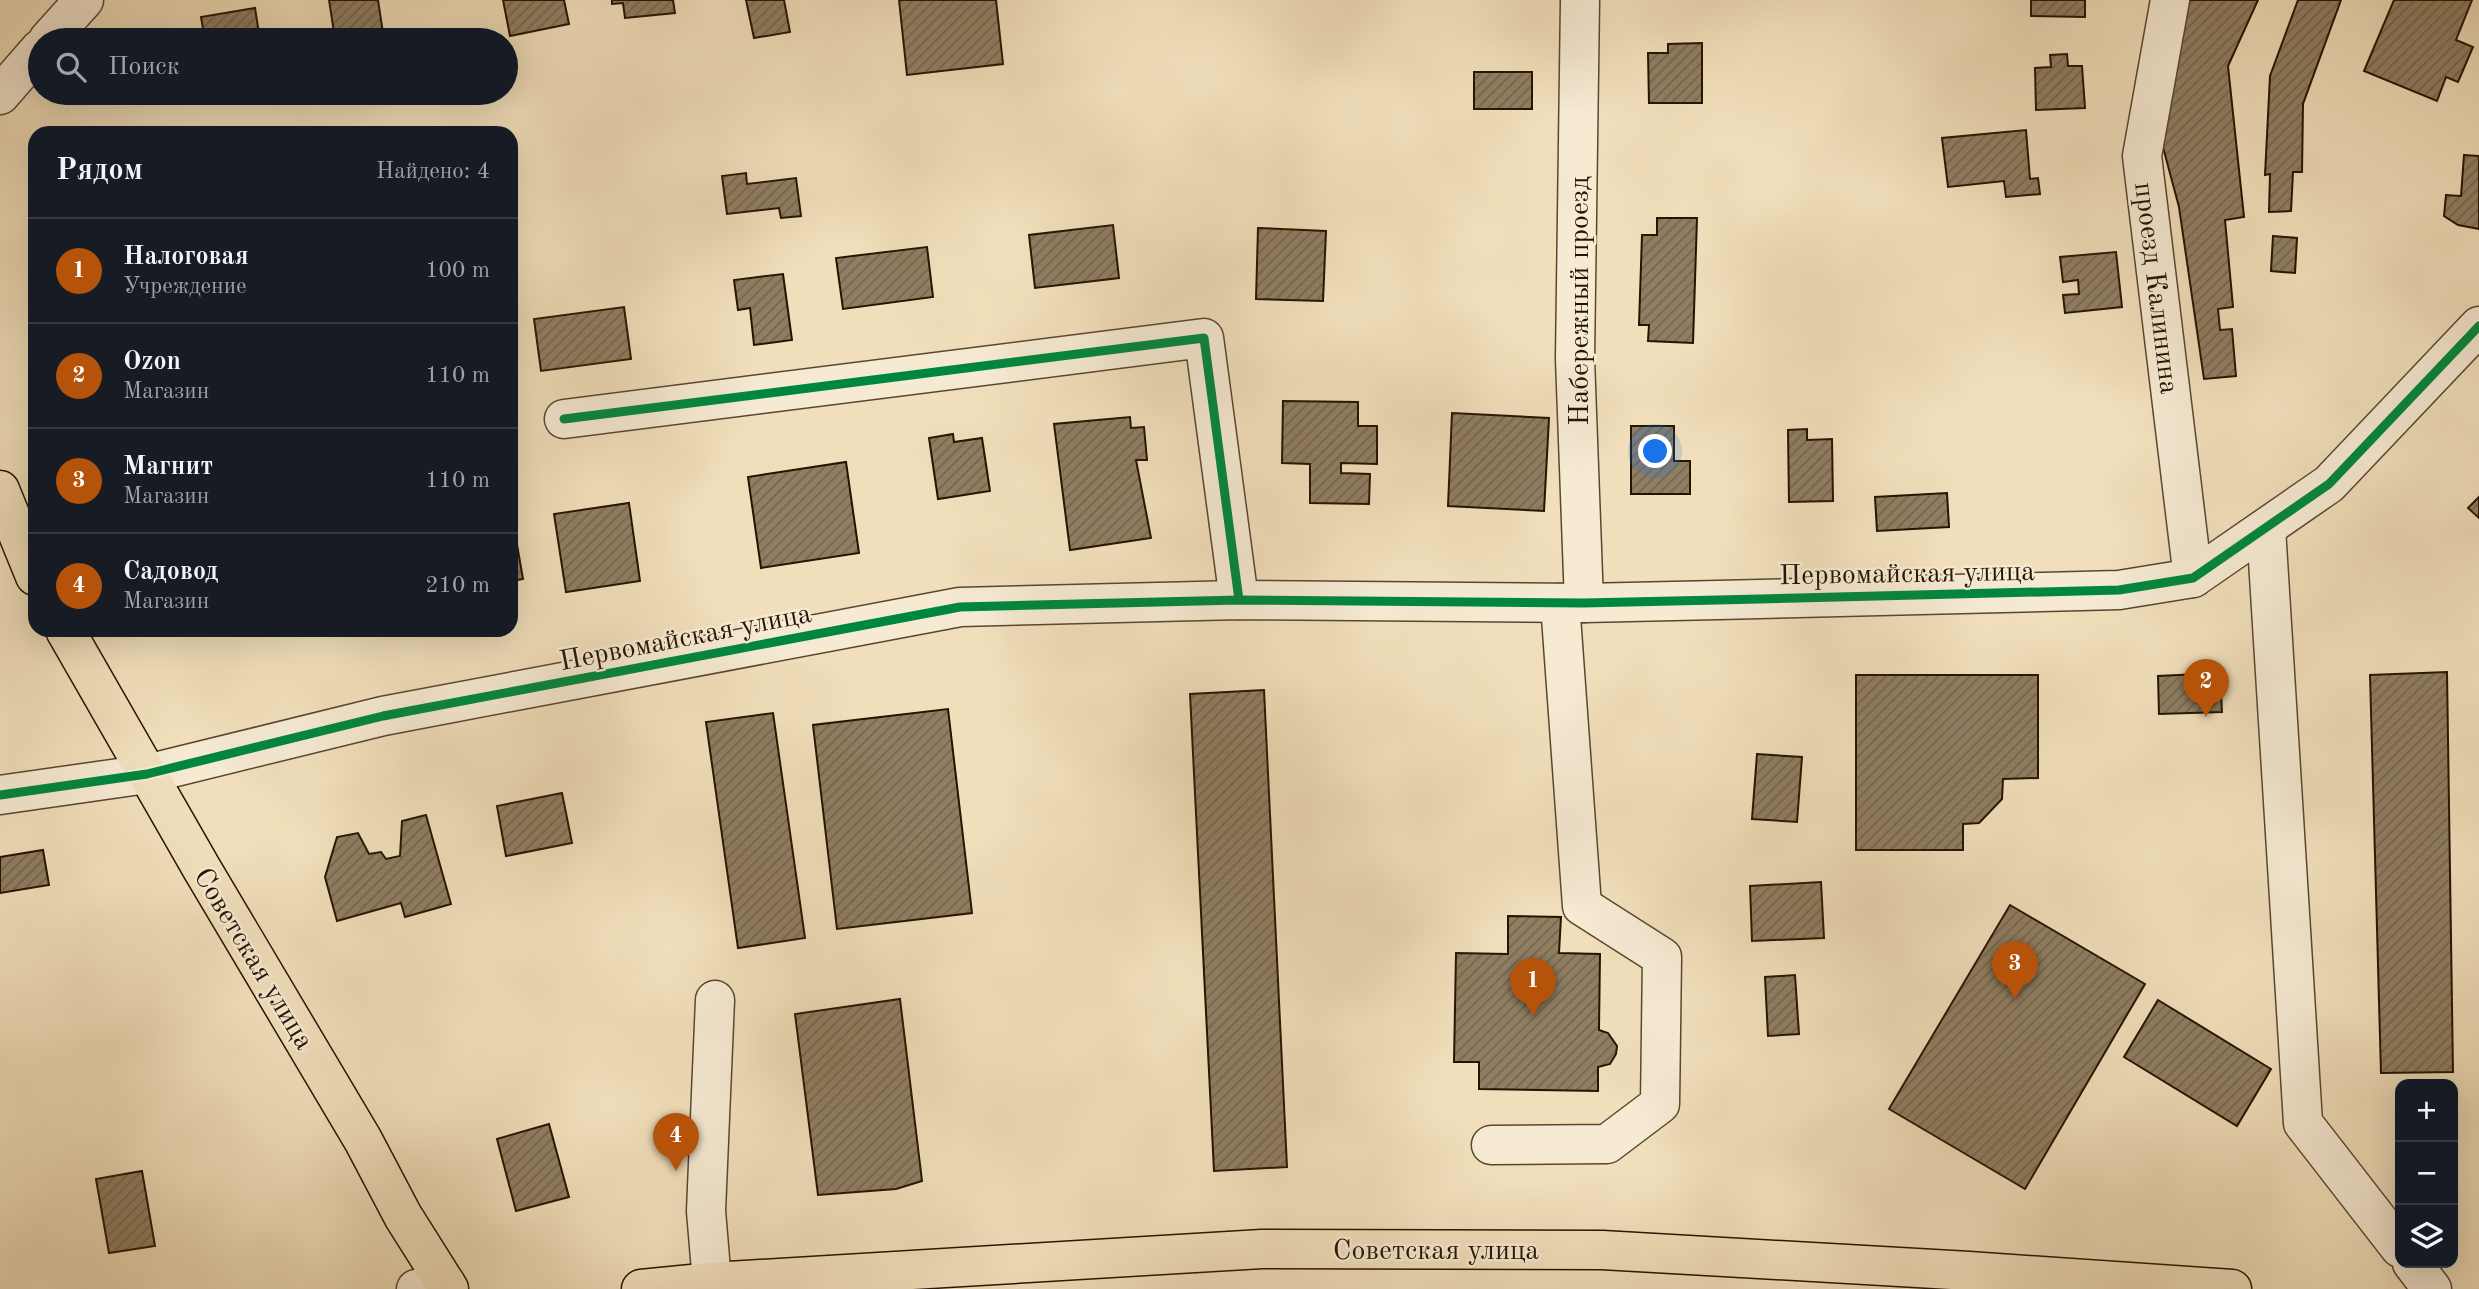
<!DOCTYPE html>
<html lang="ru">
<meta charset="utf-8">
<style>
:root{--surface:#171b24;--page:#20242c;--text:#f1f3f6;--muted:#9ea1a6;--line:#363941;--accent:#b45309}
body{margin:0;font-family:"Old Standard TT",serif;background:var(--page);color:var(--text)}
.controls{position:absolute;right:21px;bottom:21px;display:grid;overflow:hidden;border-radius:14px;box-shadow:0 7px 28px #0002}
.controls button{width:63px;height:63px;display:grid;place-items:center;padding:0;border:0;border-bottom:2px solid var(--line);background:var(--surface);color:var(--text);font:35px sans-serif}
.you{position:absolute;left:1656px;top:452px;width:24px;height:24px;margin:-18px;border:5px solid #fff;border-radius:50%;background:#1a73e8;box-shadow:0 0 0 10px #1a73e833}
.badge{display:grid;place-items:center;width:46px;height:46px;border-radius:50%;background:var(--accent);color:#fff;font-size:23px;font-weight:700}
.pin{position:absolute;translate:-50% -58px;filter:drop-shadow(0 2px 4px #0008)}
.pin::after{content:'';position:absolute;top:37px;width:24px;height:21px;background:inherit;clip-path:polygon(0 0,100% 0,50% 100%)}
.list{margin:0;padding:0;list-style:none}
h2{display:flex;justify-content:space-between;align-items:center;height:91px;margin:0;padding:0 28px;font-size:30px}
h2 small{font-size:23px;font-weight:400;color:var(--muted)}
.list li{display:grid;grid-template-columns:46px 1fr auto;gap:21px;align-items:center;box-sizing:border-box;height:105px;padding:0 28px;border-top:2px solid var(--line)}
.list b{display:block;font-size:26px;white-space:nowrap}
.list p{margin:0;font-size:23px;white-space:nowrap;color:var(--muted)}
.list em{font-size:23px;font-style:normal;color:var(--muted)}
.icon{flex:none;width:38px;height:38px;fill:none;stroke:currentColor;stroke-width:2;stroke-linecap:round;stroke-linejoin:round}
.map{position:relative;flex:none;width:2479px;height:1289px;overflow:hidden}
.search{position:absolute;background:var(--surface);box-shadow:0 7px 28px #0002;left:28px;top:28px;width:490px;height:77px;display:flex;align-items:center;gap:18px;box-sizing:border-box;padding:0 24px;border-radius:38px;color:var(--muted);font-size:26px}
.panel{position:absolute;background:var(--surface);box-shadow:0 7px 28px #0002;left:28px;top:126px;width:490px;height:511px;border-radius:21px}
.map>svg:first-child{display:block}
.building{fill:url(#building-hatch);stroke:#251402;stroke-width:2}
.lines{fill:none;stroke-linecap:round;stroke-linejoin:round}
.minor-casing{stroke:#584730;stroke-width:41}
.major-casing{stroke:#251402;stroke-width:41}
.minor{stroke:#f6ead3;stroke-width:38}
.major{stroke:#f1dfbb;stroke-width:38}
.cycleway-casing{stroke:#f6ead3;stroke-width:13}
.cycleway{stroke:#00873e;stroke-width:9}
.labels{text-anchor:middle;stroke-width:5;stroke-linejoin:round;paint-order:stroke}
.street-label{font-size:28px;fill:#251402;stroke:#f6ead3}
</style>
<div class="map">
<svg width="2479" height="1289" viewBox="0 0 2479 1289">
<defs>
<pattern id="building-hatch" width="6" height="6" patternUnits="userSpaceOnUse" patternTransform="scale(1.75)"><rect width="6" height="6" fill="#8f7e62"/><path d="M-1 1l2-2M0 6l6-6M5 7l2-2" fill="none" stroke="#75664f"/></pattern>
</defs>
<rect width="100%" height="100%" fill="#f1dfbb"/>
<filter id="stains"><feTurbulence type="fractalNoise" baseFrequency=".00286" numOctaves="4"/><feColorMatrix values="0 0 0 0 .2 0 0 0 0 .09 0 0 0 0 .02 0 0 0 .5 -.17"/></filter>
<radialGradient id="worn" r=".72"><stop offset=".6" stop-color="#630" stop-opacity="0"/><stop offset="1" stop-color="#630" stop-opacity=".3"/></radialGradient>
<!-- building -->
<g class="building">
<path d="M329,0H378L383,33L335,39Z"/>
<path d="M503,0H564L569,24L510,36Z"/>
<path d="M612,0H673L675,13L625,18L623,3L612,4Z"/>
<path d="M746,0H784L790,32L754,38Z"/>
<path d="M899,0H996L1003,64L907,75Z"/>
<path d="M2031,0H2085V17L2031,16Z"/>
<path d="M2181,0H2258L2228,66L2244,217L2225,220L2233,307L2218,309L2220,330L2232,329L2236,376L2204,379L2179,207L2160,136Z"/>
<path d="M2298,0H2341L2303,104L2302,172H2293L2291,211L2269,212L2270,174L2265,175L2270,76Z"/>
<path d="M2394,0H2472L2456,40L2473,47L2458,82L2446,77L2437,101L2364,71Z"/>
<path d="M255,8L260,40H205L201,17Z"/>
<path d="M1702,43V103H1649L1648,53H1668V44Z"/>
<path d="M2067,54L2068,66H2082L2085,108L2036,110L2035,68L2051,67L2050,55Z"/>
<rect x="1474" y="72" width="58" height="37"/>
<path d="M2026,130L2030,179L2038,178L2040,194L2006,197L2004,181L1948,187L1942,138Z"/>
<path d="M2464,155L2479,156V229L2458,225L2444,216L2446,195L2461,196Z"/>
<path d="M746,173L747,184L796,178L801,216L781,218L779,208L727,214L722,176Z"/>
<path d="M1657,218H1697L1693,343L1648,341L1649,325H1639L1642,235H1657Z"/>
<path d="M1113,225L1119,278L1035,288L1029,235Z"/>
<path d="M1258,228L1326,231L1323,301L1256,299Z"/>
<path d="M2273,236L2297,238L2295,273L2271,271Z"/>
<path d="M927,247L933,297L843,309L836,258Z"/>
<path d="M2116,252L2122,307L2065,313L2063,295L2079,294L2078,280L2063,282L2060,257Z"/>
<path d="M783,274L792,340L754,345L750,308L738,310L734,280Z"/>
<path d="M624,307L631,359L541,371L534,319Z"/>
<path d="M1283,401L1358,402V426H1377V464L1341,463V473L1370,474L1369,504L1310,503V464L1282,463Z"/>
<path d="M1452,413L1549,418L1544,511L1448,506Z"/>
<path d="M1130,417L1131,428L1144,427L1147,460H1136L1151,538L1070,550L1054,424Z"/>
<path d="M1631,426H1674V461H1690V494H1631Z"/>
<path d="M1807,429V440L1832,439L1833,501L1789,502L1788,430Z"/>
<path d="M953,434L954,442L982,438L990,491L938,499L929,438Z"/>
<path d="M846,462L859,553L761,568L748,477Z"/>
<path d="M1947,493L1949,527L1877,531L1875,497Z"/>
<path d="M2479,497V518L2468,508Z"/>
<path d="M629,503L640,581L566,592L554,514Z"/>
<path d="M511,533H515L523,579L512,581L514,599H511Z"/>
<path d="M2447,672L2453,1072L2381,1073L2370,675Z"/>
<path d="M2220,673L2222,712L2159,714L2158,676Z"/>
<path d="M1856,675H2038V778L2003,779L2002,799L1979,823L1963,824V850H1856Z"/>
<path d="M1264,690L1287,1167L1214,1171L1190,694Z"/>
<path d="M948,709L972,913L837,929L813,725Z"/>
<path d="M773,713L805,938L738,948L706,722Z"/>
<path d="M1757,754L1802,757L1797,822L1752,819Z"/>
<path d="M562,793L572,843L506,856L497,806Z"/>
<path d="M426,815L451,904L405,917L401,903L337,921L325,877L337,837L358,833L369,854L381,852L386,859L400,856L402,821Z"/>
<path d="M43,850L49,885L0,893V857Z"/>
<path d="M1821,882L1824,938L1752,941L1750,886Z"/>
<path d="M2010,905L2145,984L2025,1189L1889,1109Z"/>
<path d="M1508,916L1561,917L1559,953L1600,954L1599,1030L1608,1033L1617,1046L1616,1054L1610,1064L1598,1067V1091L1479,1089V1062H1454L1456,953L1508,954Z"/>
<path d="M1795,975L1799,1034L1768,1036L1765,977Z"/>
<path d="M900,999L922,1181L896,1189L818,1195L795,1014Z"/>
<path d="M2158,1000L2271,1069L2237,1126L2124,1057Z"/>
<path d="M549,1124L569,1197L516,1211L497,1139Z"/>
<path d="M142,1171L155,1246L109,1253L96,1179Z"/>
</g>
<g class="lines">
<defs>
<g id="minor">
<path d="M1580,0L1575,359L1584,603"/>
<path d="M2170,0L2142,156L2193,578"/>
<path d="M48,40L84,0"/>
<path d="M0,95L40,49"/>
<path d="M564,419L1204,338L1239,600"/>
<path d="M2266,528L2303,1123L2400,1248"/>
<path d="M0,795L147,774L383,716L960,607L1239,600L1584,603L1718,600L2119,590L2193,578L2329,484L2479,326"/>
<path d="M1491,1145L1607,1144L1660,1104L1662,957L1582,906L1560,603"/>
<path d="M2412,1263L2432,1289"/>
<path d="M712,1282L706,1211L715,1000"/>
<path d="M416,1289L446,1284"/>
</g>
<g id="major">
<path d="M0,490L35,576"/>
<path d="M65,630L202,869L363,1140L403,1216L449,1289"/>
<path d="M641,1289L712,1282L1262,1249L1602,1250L1969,1271L2232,1289"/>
</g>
</defs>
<!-- minor casing -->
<use href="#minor" class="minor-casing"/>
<!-- major casing -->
<use href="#major" class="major-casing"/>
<!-- minor -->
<use href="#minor" class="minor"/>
<!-- major -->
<use href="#major" class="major"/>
<defs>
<g id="cycleway">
<path d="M564,419L1204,338L1239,600"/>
<path d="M0,795L147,774L383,716L960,607L1239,600L1584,603L1718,600L2119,590L2193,578L2329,484L2479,326"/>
</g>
</defs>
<!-- cycleway casing -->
<use href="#cycleway" class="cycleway-casing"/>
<!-- cycleway -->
<use href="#cycleway" class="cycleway"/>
</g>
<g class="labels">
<!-- street labels -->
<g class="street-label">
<text transform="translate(2158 288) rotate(83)" y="10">проезд Калинина</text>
<text transform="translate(1578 301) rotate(-90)" y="10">Набережный проезд</text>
<text transform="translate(1907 572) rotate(-1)" y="10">Первомайская улица</text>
<text transform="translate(685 636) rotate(-11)" y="10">Первомайская улица</text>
<text transform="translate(255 958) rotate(59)" y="10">Советская улица</text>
<text x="1436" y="1259">Советская улица</text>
</g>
</g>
<rect width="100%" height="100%" filter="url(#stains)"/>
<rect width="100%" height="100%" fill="url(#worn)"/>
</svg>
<div class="controls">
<button>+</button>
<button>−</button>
<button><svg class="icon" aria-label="layers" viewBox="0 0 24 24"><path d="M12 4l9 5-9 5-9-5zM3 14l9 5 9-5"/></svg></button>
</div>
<div class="you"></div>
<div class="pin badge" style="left:1533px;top:1016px">1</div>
<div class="pin badge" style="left:2206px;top:717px">2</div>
<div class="pin badge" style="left:2015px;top:999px">3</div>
<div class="pin badge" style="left:676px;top:1171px">4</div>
<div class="search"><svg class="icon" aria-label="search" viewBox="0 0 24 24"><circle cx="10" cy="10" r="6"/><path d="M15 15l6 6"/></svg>Поиск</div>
<section class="panel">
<h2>Рядом<small>Найдено: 4</small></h2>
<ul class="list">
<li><span class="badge">1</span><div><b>Налоговая</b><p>Учреждение</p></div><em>100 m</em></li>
<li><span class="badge">2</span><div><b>Ozon</b><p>Магазин</p></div><em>110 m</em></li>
<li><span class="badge">3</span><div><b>Магнит</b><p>Магазин</p></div><em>110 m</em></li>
<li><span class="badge">4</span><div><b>Садовод</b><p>Магазин</p></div><em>210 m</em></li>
</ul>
</section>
</div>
